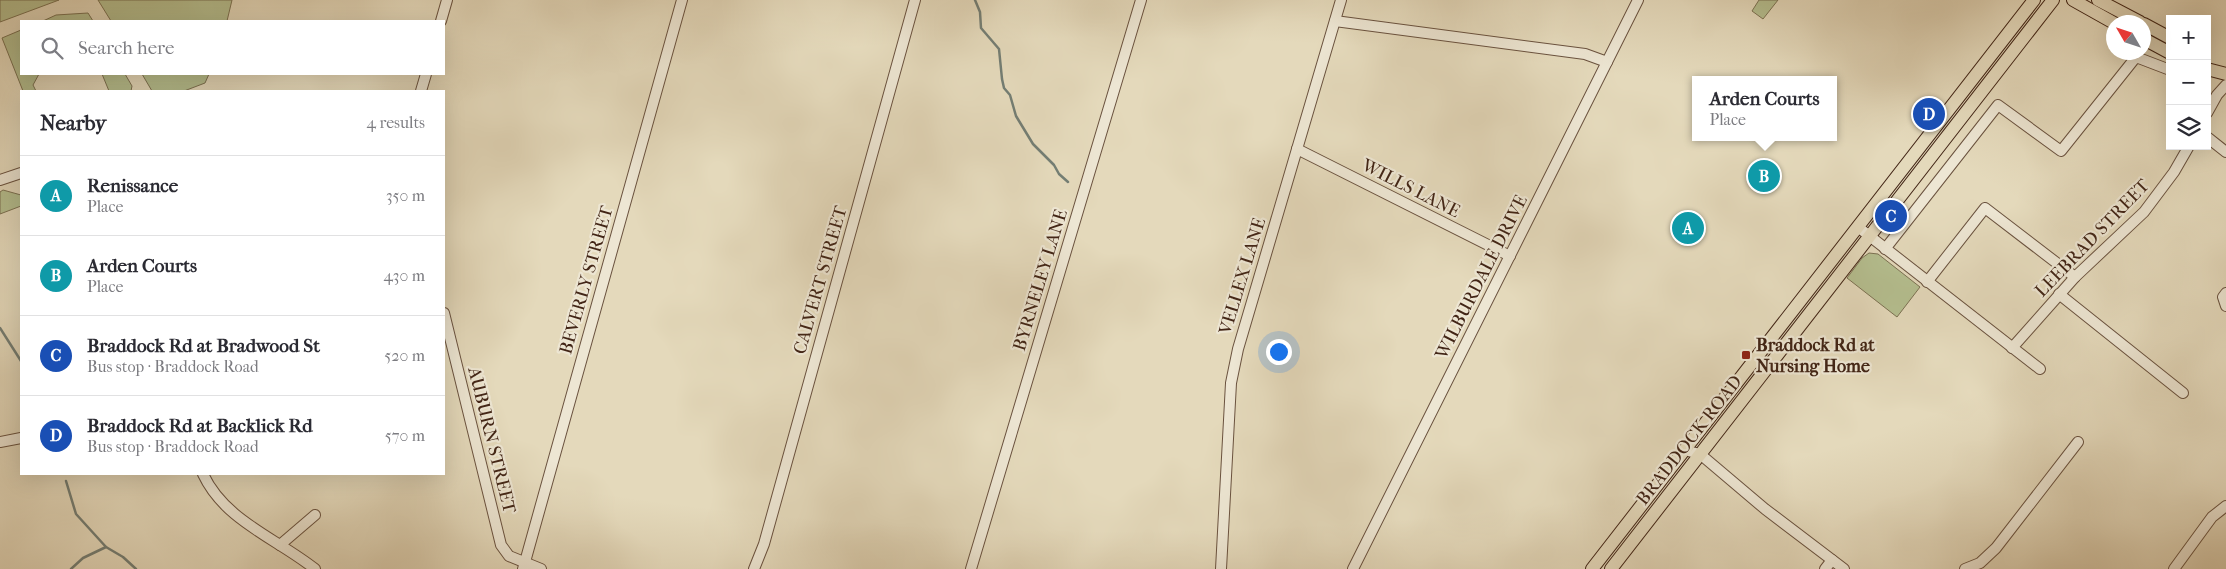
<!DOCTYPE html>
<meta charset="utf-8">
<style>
:root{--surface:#fff;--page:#f2f2f3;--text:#2b2b33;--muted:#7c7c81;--line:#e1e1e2;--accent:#7c3aed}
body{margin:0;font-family:"IM FELL French Canon",serif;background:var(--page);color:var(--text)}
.controls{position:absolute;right:15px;top:15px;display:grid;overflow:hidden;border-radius:0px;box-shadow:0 5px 20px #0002}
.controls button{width:45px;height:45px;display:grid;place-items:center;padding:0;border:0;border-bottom:1px solid var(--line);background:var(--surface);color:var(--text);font:25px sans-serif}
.compass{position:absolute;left:2106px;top:15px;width:45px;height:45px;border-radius:50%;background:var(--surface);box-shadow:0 5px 20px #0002;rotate:309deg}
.you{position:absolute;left:1278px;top:351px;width:18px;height:18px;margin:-12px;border:4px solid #fff;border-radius:50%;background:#1a73e8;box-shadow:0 0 0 8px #1a73e833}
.badge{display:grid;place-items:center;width:32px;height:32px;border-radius:50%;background:var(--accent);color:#fff;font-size:16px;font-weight:700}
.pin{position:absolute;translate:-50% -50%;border:2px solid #fff;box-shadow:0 1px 5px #0006}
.popup{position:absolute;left:1692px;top:76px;width:145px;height:65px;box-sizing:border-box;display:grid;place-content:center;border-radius:0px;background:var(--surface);filter:drop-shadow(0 1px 4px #0005);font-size:16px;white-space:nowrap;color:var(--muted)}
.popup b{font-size:19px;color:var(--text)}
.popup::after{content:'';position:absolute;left:50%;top:100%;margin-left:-10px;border:10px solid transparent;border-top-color:var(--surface)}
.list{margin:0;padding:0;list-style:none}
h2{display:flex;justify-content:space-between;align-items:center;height:65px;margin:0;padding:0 20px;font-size:21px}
h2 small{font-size:16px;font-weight:400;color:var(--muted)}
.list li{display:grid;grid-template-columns:32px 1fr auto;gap:15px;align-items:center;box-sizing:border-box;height:80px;padding:0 20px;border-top:1px solid var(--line)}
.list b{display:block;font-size:19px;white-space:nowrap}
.list p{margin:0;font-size:16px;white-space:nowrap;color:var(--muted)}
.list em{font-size:16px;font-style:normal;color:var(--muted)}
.icon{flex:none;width:28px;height:28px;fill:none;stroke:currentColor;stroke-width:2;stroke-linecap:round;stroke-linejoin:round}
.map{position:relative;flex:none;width:2226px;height:569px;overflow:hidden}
.search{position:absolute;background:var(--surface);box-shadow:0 5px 20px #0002;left:20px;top:20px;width:425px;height:55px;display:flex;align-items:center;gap:12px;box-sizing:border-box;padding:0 18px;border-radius:0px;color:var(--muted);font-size:19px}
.panel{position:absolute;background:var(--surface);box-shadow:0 5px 20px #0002;left:20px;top:90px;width:425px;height:385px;border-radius:0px}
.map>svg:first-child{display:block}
.green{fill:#b5bf90;stroke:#7c7253}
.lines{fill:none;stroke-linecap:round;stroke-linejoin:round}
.stream{stroke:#747e74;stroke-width:2.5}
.minor-casing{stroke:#6a523f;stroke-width:12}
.major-casing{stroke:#422516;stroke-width:14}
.minor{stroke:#ede6d3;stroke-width:10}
.major{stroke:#e4d9bb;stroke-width:12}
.poi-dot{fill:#8f2418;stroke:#ede6d3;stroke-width:2}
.labels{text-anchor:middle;stroke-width:4.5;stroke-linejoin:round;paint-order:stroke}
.street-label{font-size:18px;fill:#422516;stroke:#ede6d3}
.poi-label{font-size:18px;font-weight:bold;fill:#422516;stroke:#ede6d3;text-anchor:start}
</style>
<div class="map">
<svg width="2226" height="569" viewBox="0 0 2226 569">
<rect width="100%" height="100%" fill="#e4d9bb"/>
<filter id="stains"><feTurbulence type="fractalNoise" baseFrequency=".004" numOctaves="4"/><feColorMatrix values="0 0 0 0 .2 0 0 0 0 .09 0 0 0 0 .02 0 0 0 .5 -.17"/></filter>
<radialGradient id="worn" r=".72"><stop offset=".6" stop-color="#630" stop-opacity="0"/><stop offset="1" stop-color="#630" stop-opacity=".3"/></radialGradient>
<!-- green -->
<g class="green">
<path d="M0,0H59L0,22Z"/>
<path d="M98,0H232L227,21H111Z"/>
<path d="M1759,0H1778L1763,19L1752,11Z"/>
<path d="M88,13L93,21H43L56,15Z"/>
<path d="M21,30V74H39L33,85L36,91H23L2,38Z"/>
<path d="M102,74H125L132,86L131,91H109Z"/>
<path d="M142,74H209L205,83L184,91H152Z"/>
<path d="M3,190L21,195V206L0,214V192Z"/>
<path d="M1869,253L1878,254L1920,287L1897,317L1847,278L1862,258Z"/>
</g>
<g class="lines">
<!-- stream -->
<g class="stream">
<path d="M975,0L980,12L981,28L999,49L1002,79L1004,88L1010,95L1016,116L1033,144L1054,165L1059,174L1068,182"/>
<path d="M0,328L21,361"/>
<path d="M66,481L76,514L106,547"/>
<path d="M71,569L83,558L106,547L123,557L136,569"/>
</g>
<defs>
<g id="minor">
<path d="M441,21L447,0"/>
<path d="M1335,21L1585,54L1607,62"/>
<path d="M421,91L426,74"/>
<path d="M2207,113L2217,95L2226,85"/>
<path d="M2207,137L2226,152"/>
<path d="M1297,149L1510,256"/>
<path d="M0,180L21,173"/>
<path d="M1858,227L2040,369"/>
<path d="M1885,249L1998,105L2061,151L2136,57L2170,70"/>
<path d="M1927,282L1985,208L2075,277"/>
<path d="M2226,293L2223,297L2226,306"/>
<path d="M2059,294L2183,393"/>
<path d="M444,313L501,545L509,556L541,569"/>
<path d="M2012,348L2075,277L2144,212L2174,172L2189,146"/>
<path d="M0,442L21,438"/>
<path d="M1684,450L1700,454L1765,509L1844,569"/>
<path d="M203,474C225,521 276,538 315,569"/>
<path d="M280,545L315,515"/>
<path d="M523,569L682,0"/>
<path d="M754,569L764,544L915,0"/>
<path d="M971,569L1141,0"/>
<path d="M1221,569L1231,383L1238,349L1341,0"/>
<path d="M1353,569L1638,0"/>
<path d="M1825,569L1832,560"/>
<path d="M1965,569L1980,563L1996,548L2078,442"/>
<path d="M2174,569L2212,517L2226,506"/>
</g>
<g id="major">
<path d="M2073,0L2114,23"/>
<path d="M2098,0L2140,22"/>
<path d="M2144,24L2170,38"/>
<path d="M2144,39L2170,53"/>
<path d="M2207,69L2226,74"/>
<path d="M1592,569L2034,0"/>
<path d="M1611,569L2053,0"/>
</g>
</defs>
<!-- minor casing -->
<use href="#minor" class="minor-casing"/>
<!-- major casing -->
<use href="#major" class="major-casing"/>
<!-- minor -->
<use href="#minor" class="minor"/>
<!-- major -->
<use href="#major" class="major"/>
</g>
<!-- markers -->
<rect class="poi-dot" x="1741" y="350" width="10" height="10" rx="2.5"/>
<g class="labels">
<!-- street labels -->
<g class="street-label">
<text transform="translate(1411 188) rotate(27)" y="6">WILLS LANE</text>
<text transform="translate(2092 238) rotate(-46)" y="6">LEEBRAD STREET</text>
<text transform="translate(1242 276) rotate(-73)" y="6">VELLEX LANE</text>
<text transform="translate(1481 277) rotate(-63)" y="6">WILBURDALE DRIVE</text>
<text transform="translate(586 280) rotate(-74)" y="6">BEVERLY STREET</text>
<text transform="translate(820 280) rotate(-74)" y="6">CALVERT STREET</text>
<text transform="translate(1040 280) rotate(-73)" y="6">BYRNELEY LANE</text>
<text transform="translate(492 440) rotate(76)" y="6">AUBURN STREET</text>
<text transform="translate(1689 440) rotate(-52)" y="6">BRADDOCK ROAD</text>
</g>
<!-- poi labels -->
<g class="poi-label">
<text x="1756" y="351">Braddock Rd at<tspan x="1756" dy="21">Nursing Home</tspan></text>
</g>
</g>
<rect width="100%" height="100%" filter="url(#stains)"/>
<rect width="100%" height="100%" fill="url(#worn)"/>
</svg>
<div class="controls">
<button>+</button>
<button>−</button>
<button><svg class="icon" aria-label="layers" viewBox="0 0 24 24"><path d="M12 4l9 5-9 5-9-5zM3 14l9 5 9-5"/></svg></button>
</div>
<svg class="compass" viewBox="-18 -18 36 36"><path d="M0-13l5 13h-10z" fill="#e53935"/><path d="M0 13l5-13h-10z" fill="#7c7c81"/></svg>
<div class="you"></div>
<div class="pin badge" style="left:1688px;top:228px;background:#0f9aa8">A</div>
<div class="pin badge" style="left:1764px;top:176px;background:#0f9aa8">B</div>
<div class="popup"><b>Arden Courts</b>Place</div>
<div class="pin badge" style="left:1891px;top:216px;background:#1a4fb4">C</div>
<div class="pin badge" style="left:1929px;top:114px;background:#1a4fb4">D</div>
<div class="search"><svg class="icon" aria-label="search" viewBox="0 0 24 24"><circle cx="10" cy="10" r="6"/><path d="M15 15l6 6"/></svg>Search here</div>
<section class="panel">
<h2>Nearby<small>4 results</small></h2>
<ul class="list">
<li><span class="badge" style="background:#0f9aa8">A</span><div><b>Renissance</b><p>Place</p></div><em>350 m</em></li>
<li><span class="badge" style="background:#0f9aa8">B</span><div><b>Arden Courts</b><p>Place</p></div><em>430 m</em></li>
<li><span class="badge" style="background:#1a4fb4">C</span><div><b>Braddock Rd at Bradwood St</b><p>Bus stop · Braddock Road</p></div><em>520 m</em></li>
<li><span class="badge" style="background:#1a4fb4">D</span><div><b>Braddock Rd at Backlick Rd</b><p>Bus stop · Braddock Road</p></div><em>570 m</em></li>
</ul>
</section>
</div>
